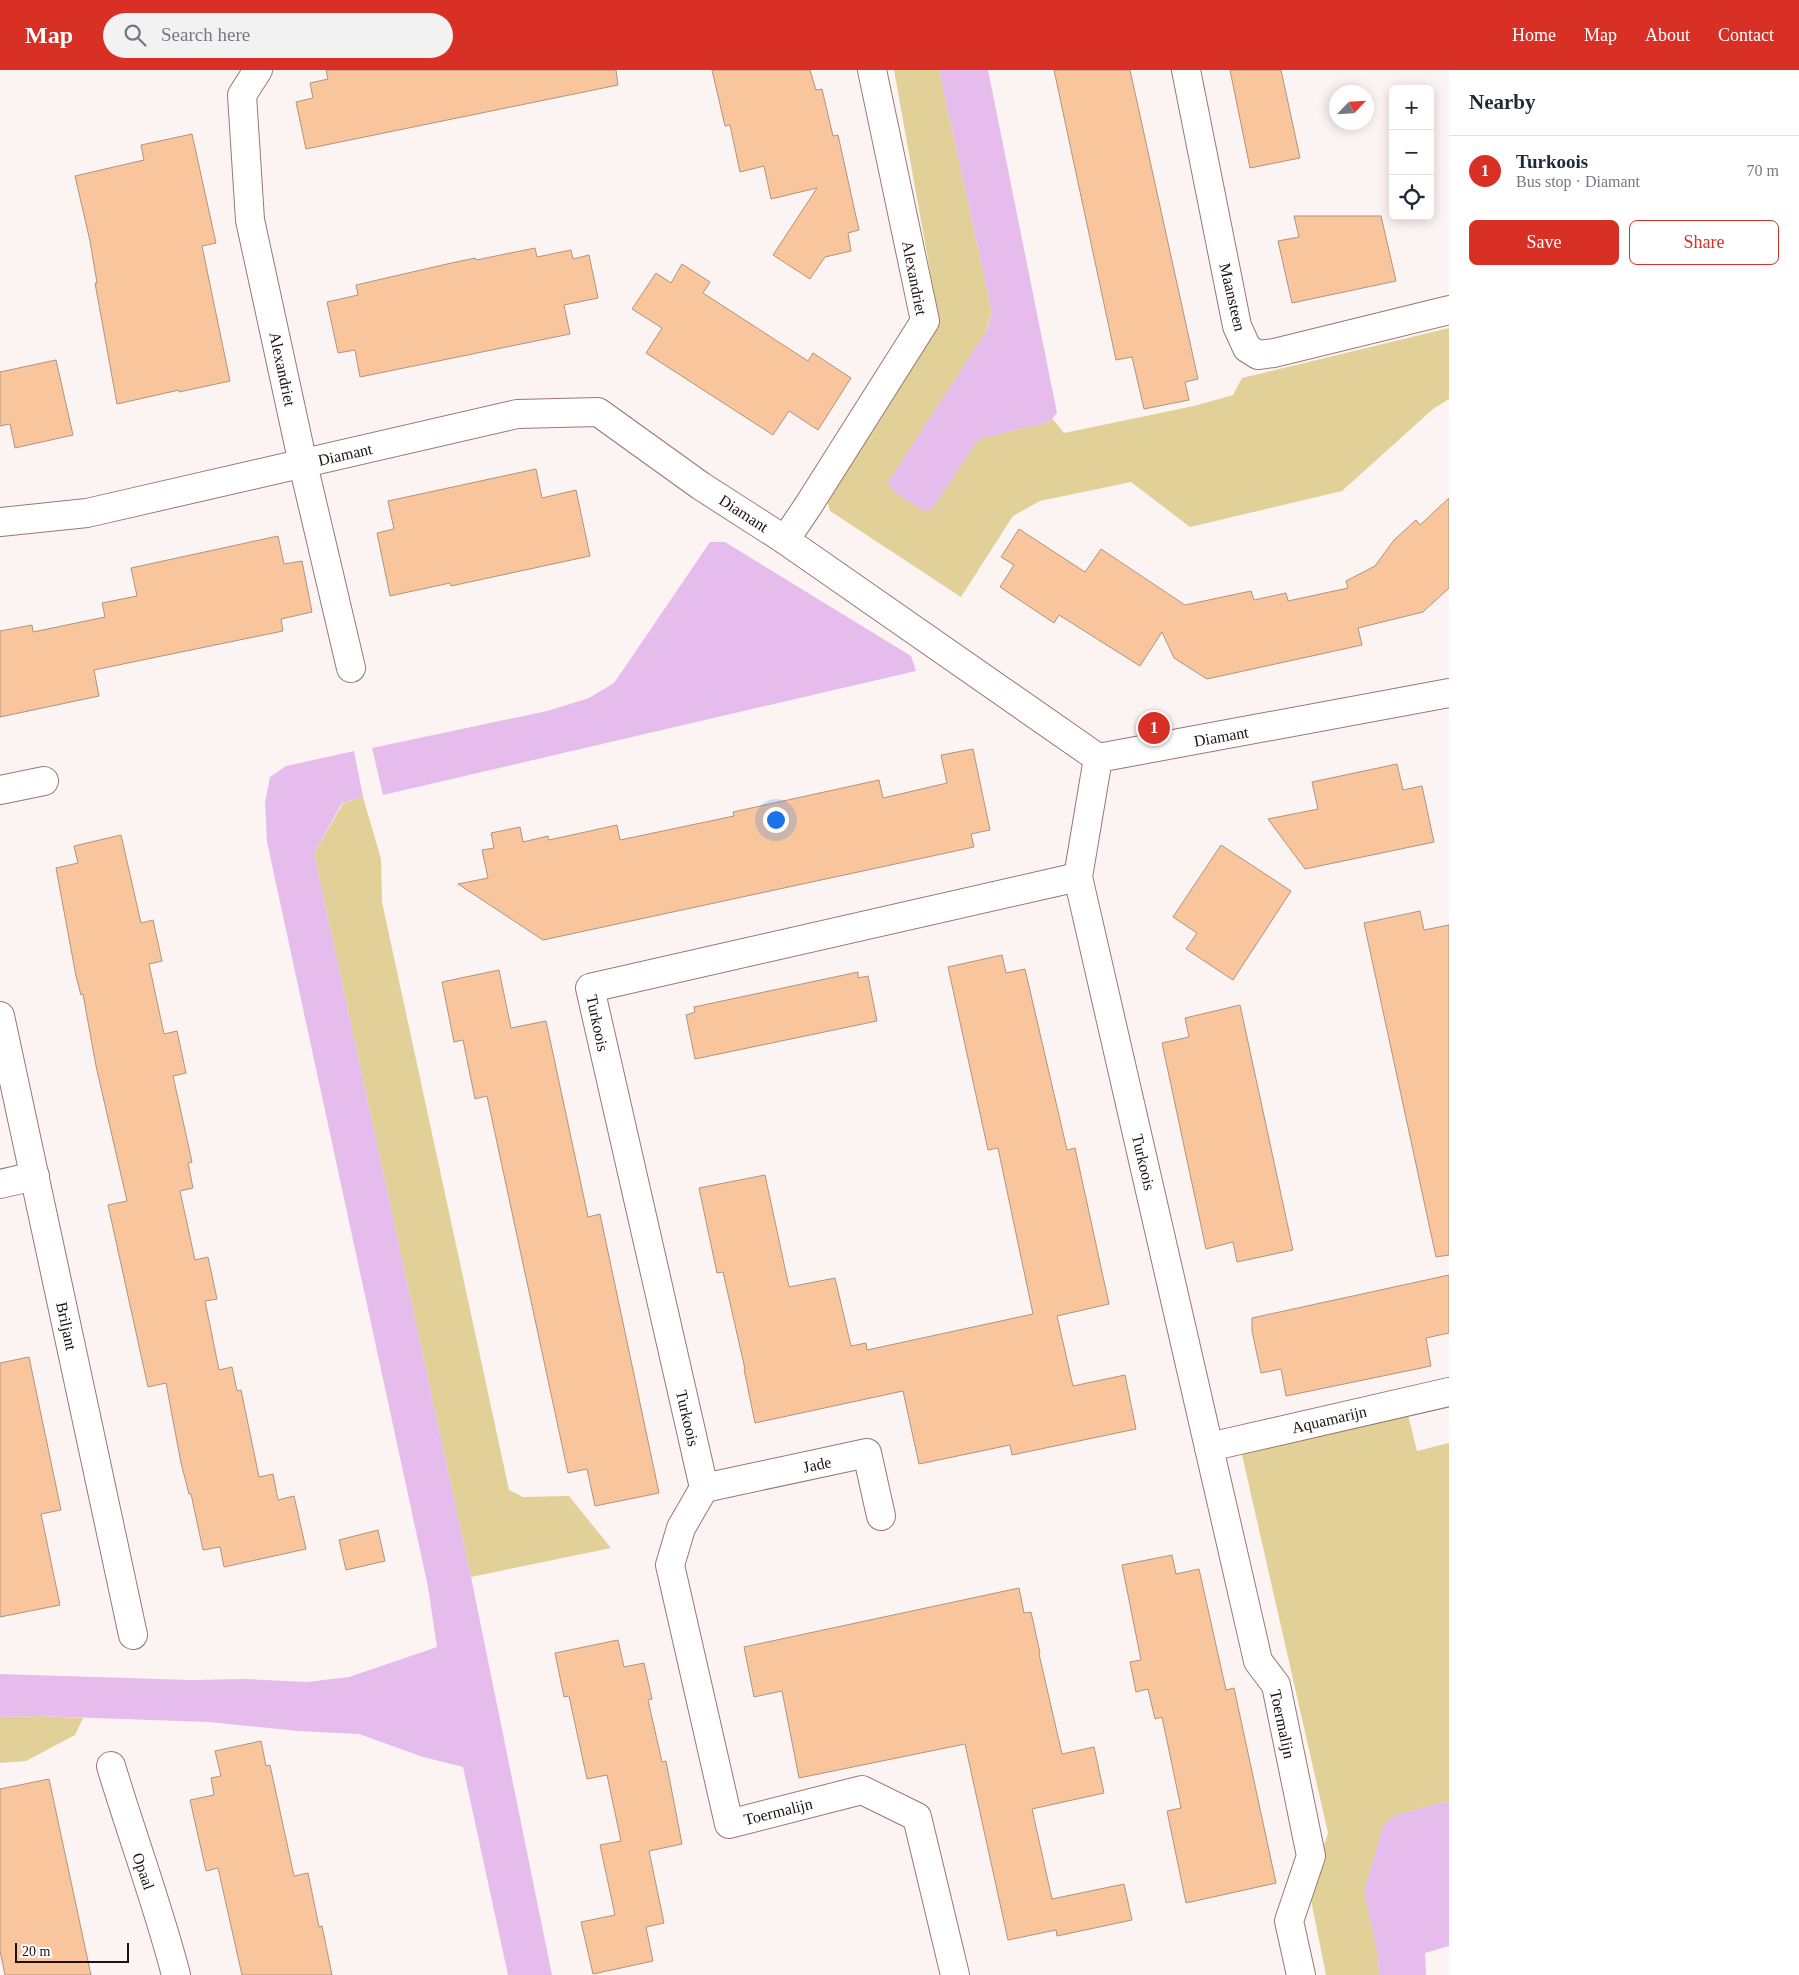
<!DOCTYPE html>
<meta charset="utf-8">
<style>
:root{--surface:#fff;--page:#f2f2f3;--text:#1f2937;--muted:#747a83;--line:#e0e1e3;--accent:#d93025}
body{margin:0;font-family:Georgia,serif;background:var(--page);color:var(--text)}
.controls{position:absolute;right:15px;top:15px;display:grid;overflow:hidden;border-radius:8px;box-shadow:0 2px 12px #0003}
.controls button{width:45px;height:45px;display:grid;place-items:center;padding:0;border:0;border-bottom:1px solid var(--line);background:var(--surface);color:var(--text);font:25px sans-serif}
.compass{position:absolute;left:1329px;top:15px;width:45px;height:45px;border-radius:50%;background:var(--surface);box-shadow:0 2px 12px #0003;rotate:65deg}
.scale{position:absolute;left:15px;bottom:12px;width:114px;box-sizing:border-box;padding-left:5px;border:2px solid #1e110f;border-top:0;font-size:14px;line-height:18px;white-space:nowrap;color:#1e110f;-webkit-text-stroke:4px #fff;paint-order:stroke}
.you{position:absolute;left:775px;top:749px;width:18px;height:18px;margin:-12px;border:4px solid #fff;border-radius:50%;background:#1a73e8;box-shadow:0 0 0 8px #1a73e833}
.badge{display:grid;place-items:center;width:32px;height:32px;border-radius:50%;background:var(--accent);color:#fff;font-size:16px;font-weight:700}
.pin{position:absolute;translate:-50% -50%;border:2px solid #fff;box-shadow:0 1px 5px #0006}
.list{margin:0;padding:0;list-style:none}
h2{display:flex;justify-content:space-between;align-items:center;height:65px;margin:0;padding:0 20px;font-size:21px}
h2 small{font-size:16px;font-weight:400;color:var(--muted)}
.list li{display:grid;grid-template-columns:32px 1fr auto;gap:15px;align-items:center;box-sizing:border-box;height:70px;padding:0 20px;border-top:1px solid var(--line)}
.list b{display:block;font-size:19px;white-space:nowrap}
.list p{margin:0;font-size:16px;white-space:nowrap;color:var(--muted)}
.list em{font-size:16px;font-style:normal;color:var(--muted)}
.actions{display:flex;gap:10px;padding:15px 20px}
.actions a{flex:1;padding:11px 0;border:1px solid var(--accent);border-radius:8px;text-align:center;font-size:18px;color:var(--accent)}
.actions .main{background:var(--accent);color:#fff}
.icon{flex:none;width:28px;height:28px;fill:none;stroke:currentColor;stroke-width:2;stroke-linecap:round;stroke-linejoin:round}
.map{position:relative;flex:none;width:1449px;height:1905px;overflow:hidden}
header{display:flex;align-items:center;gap:30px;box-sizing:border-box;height:70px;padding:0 25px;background:var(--accent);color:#fff}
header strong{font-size:24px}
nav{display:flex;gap:28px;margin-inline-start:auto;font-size:18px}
.search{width:350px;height:45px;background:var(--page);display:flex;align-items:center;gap:12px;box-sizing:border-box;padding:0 18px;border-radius:28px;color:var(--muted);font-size:19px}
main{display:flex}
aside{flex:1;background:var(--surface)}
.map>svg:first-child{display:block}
.green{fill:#e1d097}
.water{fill:#e6bcec}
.building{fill:#f8c59c;stroke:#b0947e}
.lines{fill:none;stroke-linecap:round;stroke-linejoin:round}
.minor-casing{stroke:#9b7772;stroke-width:30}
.minor{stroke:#fff;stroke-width:28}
.labels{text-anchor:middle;stroke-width:4;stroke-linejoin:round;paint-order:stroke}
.street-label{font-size:16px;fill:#1e110f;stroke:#fff}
</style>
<header>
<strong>Map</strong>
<div class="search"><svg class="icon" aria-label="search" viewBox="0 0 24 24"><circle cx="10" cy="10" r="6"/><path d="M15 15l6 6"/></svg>Search here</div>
<nav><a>Home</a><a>Map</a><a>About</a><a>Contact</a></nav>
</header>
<main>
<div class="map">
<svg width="1449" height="1905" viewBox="0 0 1449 1905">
<rect width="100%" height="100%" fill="#fcf4f3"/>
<!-- green -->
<g class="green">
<path d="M894,0H939L992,242L932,439L979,369L1049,352L1052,348L1064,363L1194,336L1233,325L1242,308L1449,258V329L1433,339L1342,421L1190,457L1131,412L1040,431L1013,446L961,527L830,441L825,423L936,253L937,240Z"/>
<path d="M363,727L381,789L382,832L509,1420L523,1427L569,1426L611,1478L471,1507L314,784L343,733Z"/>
<path d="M1406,1337L1417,1381L1449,1373V1733L1444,1732L1393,1746L1378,1886L1379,1905H1326L1309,1820L1328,1763L1240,1376Z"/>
<path d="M37,1646L83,1648L75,1665L26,1691L0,1693V1647Z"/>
</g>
<!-- water -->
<g class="water">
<path d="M939,0H988L1057,343L1049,352L979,369L932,439L924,441L894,422L888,412L987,260L992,242Z"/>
<path d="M710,472H725L911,586L916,601L383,725L372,678L547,641L589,628L614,613Z"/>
<path d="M354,681L363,727L342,733L314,784L471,1507L552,1905H508L463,1697L423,1687L359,1664L298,1661L209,1652L37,1646L0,1647V1604L191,1610L245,1609L307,1612L349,1607L437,1577L428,1517L267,772L265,732L270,707L286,696Z"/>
<path d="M1444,1732L1449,1733V1876L1425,1883L1426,1905H1379L1378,1886L1364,1822L1383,1756L1393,1746Z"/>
</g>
<!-- building -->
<g class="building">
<path d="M326,0H616L618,15L306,79L296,32L313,28L310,13L328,9Z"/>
<path d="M712,0H810L816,20L822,19L833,66L838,65L859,160L848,163L851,181L825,187L810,209L773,185L817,118L771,129L764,96L740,102L730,55L725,56Z"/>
<path d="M1054,0H1130L1198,309L1185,312L1189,330L1144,339L1132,287L1116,290Z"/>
<path d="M1230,0H1281L1300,88L1250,98Z"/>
<path d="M192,64L216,173L202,176L230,311L179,322V320L117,334L95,213H97L90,171L75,106L144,90L141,75Z"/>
<path d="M1294,146H1381L1396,211L1292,233L1278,171L1299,167Z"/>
<path d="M535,178L537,187L571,180L573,189L589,185L598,228L564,235L570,264L360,307L355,280L338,283L327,232L358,225L356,215L447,194L475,188L476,190Z"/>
<path d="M682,194L710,212L703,223L808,291L813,283L851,308L818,360L789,341L773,365L646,283L662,258L632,239L656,203L671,213Z"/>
<path d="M56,290L73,365L15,378L10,354L0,356V302Z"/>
<path d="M536,399L542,428L576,420L590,486L451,516L450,513L390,526L377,463L394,459L388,431Z"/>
<path d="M1449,428V518L1423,542L1358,558L1362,575L1207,609L1174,588L1162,562L1140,596L1059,545L1054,553L1000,517L1014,495L1001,487L1019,459L1085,502L1101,479L1185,535L1251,521L1254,530L1286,523L1288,531L1348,518L1346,511L1375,496L1394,470L1416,450L1420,455Z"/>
<path d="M278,466L284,494L302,491L312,542L281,549L283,561L94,600L99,626L0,647V561L32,555L33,562L105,547L102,533L137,526L131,498Z"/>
<path d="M973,679L990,760L971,764L974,777L543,870L458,814L488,808L482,780L494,778L491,763L520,757L523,772L548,766L549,770L617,755L620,770L734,746L733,742L879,710L883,728L947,713L941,685Z"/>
<path d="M1397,694L1403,720L1422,716L1434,772L1305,799L1268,749L1318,739L1312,712Z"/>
<path d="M121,765L141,853L153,850L162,891L149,894L164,964L177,961L186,1003L173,1006L192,1092L188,1093L193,1118L180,1121L195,1190L208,1187L217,1229L205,1231L219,1300L232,1297L237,1321L241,1320L259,1407L273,1404L278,1430L294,1426L306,1479L224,1497L220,1477L203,1480L191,1424H189L181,1393L166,1313L148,1317L108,1135L127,1131L96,996L83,924L81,925L76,906L56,798L78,793L74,776Z"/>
<path d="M1221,775L1291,821L1233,910L1186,879L1197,863L1173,847Z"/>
<path d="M1420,841L1424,860L1449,855V1185L1436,1187L1364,853Z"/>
<path d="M1002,885L1006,903L1025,899L1067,1080L1075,1078L1109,1234L1057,1246L1073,1316L1125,1305L1136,1359L1012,1385L1010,1375L919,1394L903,1321L755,1353L744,1299H745L723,1202L717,1203L699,1118L765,1105L789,1217L835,1208L851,1276L866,1273L867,1280L1033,1244L998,1078L988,1080L948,897Z"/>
<path d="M499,900L511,958L546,951L588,1147L600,1144L659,1423L595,1436L587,1399L568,1403L487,1026L475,1029L463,970L454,972L442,912Z"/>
<path d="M858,902V908L868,906L877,951L695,989L686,945L695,942L694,937Z"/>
<path d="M1240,935L1293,1180L1237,1192L1233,1172L1206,1179L1162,973L1189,967L1185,948Z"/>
<path d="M1449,1205V1263L1426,1268L1431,1296L1286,1326L1281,1299L1261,1303L1252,1261V1248Z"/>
<path d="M29,1287L61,1440L41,1444L60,1535L0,1547V1293Z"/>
<path d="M378,1460L385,1491L346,1500L339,1470Z"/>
<path d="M1172,1485L1176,1504L1199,1499L1226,1620L1234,1618L1276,1813L1186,1833L1167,1741L1181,1738L1162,1647L1155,1649L1148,1619L1136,1622L1130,1592L1141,1590L1122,1495Z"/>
<path d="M1019,1518L1024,1543L1031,1542L1040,1583L1039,1584L1062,1684L1094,1677L1104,1723L1032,1739L1052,1829L1124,1814L1132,1850L1057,1866L1056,1860L1008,1870L965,1674L799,1708L782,1621L754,1627L744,1577Z"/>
<path d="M618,1570L624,1597L644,1593L652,1629L648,1630L662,1692L666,1691L682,1774L649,1781L664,1853L646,1857L653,1891L593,1904L581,1852L615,1845L600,1775L621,1771L607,1705L587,1709L569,1626L564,1627L555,1583Z"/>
<path d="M261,1671L266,1696L270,1695L294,1806L308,1803L319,1857L322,1856L332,1905H242L218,1798L206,1801L190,1730L214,1725L211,1708L221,1706L215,1681Z"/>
<path d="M49,1709L91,1905H5L0,1881V1719Z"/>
</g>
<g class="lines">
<defs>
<g id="minor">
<path d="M258,0L242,25L250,150L303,394L351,598"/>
<path d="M1186,0L1237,256L1247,278L1258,285L1274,283L1449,240"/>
<path d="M0,452L87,443L517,344L598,342L701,416L785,470L1098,688L1449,623"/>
<path d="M785,470L808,436L925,251L872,0"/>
<path d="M1098,688L1078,807L1258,1591L1276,1615L1311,1786L1289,1851L1301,1905"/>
<path d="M0,720L44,711"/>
<path d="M0,946L133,1565"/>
<path d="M0,1114L35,1106"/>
<path d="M1209,1377L1449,1322"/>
<path d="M704,1418L590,918L1078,807"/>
<path d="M704,1418L681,1458L670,1495L729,1754L862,1720L917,1747L955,1905"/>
<path d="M704,1418L867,1383L881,1446"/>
<path d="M111,1696C132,1766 158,1835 176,1905"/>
</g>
</defs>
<!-- minor casing -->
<use href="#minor" class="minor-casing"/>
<!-- minor -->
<use href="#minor" class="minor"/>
</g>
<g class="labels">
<!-- street labels -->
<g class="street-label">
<text transform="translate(915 208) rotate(79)" y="6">Alexandriet</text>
<text transform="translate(1233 227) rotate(77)" y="6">Maansteen</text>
<text transform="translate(283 299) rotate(78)" y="6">Alexandriet</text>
<text transform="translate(345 384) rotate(-13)" y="6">Diamant</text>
<text transform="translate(744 443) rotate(33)" y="6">Diamant</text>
<text transform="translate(1221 666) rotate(-10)" y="6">Diamant</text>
<text transform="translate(598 953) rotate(78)" y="6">Turkoois</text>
<text transform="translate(1144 1092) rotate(77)" y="6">Turkoois</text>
<text transform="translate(67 1256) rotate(78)" y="6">Briljant</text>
<text transform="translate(688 1348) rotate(77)" y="6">Turkoois</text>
<text transform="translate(1329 1349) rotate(-13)" y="6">Aquamarijn</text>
<text transform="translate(817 1394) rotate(-12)" y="6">Jade</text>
<text transform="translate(1283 1654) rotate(78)" y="6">Toermalijn</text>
<text transform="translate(778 1741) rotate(-14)" y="6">Toermalijn</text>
<text transform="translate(144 1801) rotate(71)" y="6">Opaal</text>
</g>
</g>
</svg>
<div class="controls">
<button>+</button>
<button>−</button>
<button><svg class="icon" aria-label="locate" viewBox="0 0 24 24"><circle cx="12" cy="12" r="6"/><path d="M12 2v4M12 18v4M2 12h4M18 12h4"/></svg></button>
</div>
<svg class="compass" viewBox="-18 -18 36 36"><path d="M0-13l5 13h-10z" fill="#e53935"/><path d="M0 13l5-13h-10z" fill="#747a83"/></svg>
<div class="scale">20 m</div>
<div class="you"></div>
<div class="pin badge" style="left:1154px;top:658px">1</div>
</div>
<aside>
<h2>Nearby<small></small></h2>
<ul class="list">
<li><span class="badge">1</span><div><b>Turkoois</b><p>Bus stop · Diamant</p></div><em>70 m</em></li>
</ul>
<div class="actions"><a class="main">Save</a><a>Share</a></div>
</aside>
</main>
